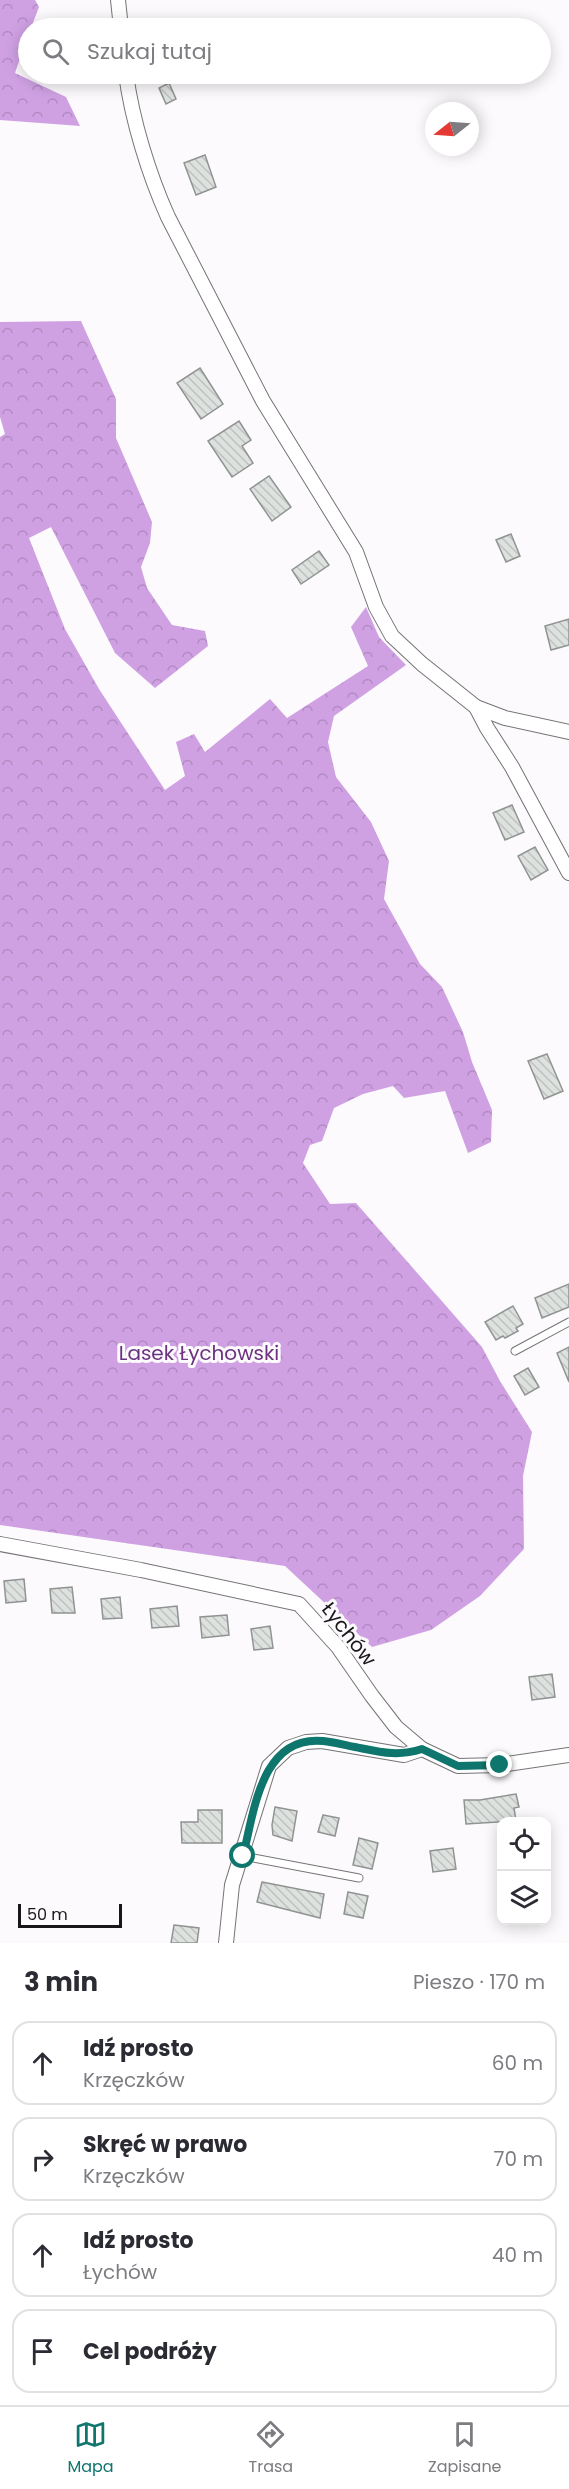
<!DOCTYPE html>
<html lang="pl">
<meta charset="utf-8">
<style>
:root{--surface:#fff;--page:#f2f2f3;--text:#2b2b33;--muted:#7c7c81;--line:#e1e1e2;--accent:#0f766e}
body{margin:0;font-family:Poppins,sans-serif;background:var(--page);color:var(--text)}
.controls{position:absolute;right:18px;bottom:18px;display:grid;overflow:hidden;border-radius:12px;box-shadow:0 3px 15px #0003}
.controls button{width:54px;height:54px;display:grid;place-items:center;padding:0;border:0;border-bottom:2px solid var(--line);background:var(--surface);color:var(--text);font:30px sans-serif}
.compass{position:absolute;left:425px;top:102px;width:54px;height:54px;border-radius:50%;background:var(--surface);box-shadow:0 3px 15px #0003;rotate:253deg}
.scale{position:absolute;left:18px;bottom:15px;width:104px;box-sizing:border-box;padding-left:6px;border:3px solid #181718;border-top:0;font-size:16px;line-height:21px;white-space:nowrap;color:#181718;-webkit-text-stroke:4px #fcfafd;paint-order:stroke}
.stop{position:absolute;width:18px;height:18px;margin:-14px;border:4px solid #0f766e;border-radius:50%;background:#fff}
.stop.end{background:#0f766e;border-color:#fff;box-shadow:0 2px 6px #0008}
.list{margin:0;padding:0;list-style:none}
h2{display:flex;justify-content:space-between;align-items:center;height:78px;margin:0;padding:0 24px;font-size:26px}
h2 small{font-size:20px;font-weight:400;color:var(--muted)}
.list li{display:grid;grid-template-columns:39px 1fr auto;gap:18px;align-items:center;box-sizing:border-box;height:84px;margin:0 12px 12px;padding:0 12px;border:2px solid var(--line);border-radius:18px}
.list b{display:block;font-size:22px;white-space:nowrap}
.list p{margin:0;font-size:20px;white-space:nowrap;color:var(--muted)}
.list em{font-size:20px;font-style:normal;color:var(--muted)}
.icon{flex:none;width:33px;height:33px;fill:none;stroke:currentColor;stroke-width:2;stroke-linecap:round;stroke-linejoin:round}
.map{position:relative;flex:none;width:569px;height:1943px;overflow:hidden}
.search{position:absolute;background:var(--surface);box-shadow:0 3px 15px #0003;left:18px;right:18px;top:18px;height:66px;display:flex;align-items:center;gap:15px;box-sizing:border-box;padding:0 21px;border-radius:33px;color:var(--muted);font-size:22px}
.sheet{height:462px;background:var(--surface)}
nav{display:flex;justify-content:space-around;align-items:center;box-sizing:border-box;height:84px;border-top:2px solid var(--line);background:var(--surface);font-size:16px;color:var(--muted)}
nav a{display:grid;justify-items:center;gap:3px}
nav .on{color:var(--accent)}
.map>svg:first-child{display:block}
.forest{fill:url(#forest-crowns)}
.building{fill:url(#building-back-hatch);stroke:#8f9391;stroke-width:1.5}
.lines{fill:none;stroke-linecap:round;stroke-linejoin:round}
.lane-casing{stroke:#757376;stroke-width:9}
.street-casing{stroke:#757376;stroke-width:16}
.lane{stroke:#fff;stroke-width:7}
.street{stroke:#fff;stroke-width:14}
.route{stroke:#0f766e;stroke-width:8}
.labels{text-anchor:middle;stroke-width:6;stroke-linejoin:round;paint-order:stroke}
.park-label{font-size:20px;fill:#6a327f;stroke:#fcfafd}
.street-label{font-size:20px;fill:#181718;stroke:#fcfafd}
</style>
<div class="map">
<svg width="569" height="1943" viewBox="0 0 569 1943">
<defs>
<pattern id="forest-crowns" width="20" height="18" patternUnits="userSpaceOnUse" patternTransform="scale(1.5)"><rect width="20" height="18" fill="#cfa1e3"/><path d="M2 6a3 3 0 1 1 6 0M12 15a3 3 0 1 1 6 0" fill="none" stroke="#b18ac2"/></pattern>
<pattern id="building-back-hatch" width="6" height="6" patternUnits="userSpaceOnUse" patternTransform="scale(1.5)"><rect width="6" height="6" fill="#dee2df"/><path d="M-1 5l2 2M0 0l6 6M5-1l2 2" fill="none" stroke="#bec1bf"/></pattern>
</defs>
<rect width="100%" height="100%" fill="#fcfafd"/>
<!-- forest -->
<g class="forest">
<path d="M0,0H35L39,7L31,28H28V35L15,73L66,97L80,126L0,120Z"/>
<path d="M81,321L116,399V438L152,522L150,543L141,567L147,588L172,625L205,631L208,646L155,688L115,653L51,527L29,538L65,629L99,689L165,790L185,776L176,742L194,734L205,752L270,699L287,718L368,666L351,627L366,607L379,637L406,665L334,716L328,742L336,777L371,822L389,861L384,899L420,964L442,987L463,1032L472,1062L492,1110L491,1142L468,1153L445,1091L404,1098L393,1086L363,1094L334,1108L322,1141L310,1145L303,1163L330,1204L356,1203L482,1347L500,1381L532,1432L523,1476L524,1549L480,1596L431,1630L372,1647L285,1566L0,1525V437L5,434L0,417V322Z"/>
</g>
<!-- building -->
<g class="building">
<path d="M169,83L176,99L166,104L159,88Z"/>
<path d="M205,155L216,187L196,195L184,163Z"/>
<path d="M200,368L223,404L201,419L177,383Z"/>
<path d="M239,421L251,440L242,446L253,463L232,477L208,441Z"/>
<path d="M269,476L291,507L272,521L250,489Z"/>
<path d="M511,534L520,556L506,562L496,540Z"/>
<path d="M319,551L329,565L301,584L292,570Z"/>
<path d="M569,619V645L551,650L545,626Z"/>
<path d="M512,805L524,832L505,840L493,813Z"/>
<path d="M535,847L548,870L531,880L518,856Z"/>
<path d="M547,1054L563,1091L544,1099L528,1061Z"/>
<path d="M569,1284V1307L542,1318L535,1298Z"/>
<path d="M513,1306L523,1324L516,1328L518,1331L505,1338L503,1336L496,1340L485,1322Z"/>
<path d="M569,1347V1382L557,1353Z"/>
<path d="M528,1368L539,1387L525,1395L514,1376Z"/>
<path d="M24,1579L26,1601L6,1603L4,1581Z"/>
<path d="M72,1587L75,1613H52L50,1589Z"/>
<path d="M120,1597L122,1618L103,1619L101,1599Z"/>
<path d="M177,1606L179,1626L152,1628L150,1609Z"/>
<path d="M227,1615L229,1635L202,1638L200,1617Z"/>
<path d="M270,1626L273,1648L254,1650L251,1629Z"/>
<path d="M552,1674L555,1697L532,1700L529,1677Z"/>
<path d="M516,1794L519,1807L514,1808L516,1821L466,1824L464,1800H480Z"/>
<path d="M275,1807L297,1811L292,1841L273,1835L272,1825Z"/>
<path d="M198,1810H222V1843H182L181,1822H198Z"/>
<path d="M323,1815L339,1818L335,1836L318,1832Z"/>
<path d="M359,1838L378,1843L372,1869L353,1865Z"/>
<path d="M453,1848L456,1869L433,1872L430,1851Z"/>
<path d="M262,1882L324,1894L320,1918L257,1902Z"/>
<path d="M348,1892L368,1896L363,1918L344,1914Z"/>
<path d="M174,1925L199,1928L197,1943H171Z"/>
</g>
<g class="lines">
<defs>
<g id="lane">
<path d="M515,1351L569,1322"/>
<path d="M243,1856L359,1878"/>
</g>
<g id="street">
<path d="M118,0L121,28"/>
<path d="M126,74C132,120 149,175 168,217L263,401L356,552L376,607L392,636L422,664L476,707L505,718L569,732"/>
<path d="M476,707L487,728L512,767L569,873"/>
<path d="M0,1544L141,1570L299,1604L338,1647L372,1696L396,1727L422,1749L458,1766L500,1765L569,1755"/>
<path d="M226,1943L232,1885L269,1766L288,1748L306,1742L322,1741L404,1755L422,1749"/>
</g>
</defs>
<!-- lane casing -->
<use href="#lane" class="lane-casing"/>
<!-- street casing -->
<use href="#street" class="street-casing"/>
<!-- lane -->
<use href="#lane" class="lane"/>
<!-- street -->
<use href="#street" class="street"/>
</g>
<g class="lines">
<!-- route -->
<path class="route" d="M243,1856C254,1812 261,1735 323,1741C334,1742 344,1745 355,1747C380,1752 397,1757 422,1749L458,1766L500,1765"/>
</g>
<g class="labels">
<!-- park labels -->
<g class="park-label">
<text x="199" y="1360">Lasek Łychowski</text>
</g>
<!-- street labels -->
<g class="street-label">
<text transform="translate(349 1634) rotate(52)" y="7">Łychów</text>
</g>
</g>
</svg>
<div class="controls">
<button><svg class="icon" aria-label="locate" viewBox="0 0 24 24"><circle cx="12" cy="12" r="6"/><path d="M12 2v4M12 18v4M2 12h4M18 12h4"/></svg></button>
<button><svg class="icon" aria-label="layers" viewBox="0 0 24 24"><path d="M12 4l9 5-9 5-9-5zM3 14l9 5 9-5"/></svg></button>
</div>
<svg class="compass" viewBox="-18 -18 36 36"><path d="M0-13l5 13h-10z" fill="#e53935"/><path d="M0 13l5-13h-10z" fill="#7c7c81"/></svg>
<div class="scale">50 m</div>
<div class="stop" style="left:243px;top:1856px"></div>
<div class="stop end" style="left:500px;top:1765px"></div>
<div class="search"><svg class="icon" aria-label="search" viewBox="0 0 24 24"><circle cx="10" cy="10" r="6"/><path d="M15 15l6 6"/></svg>Szukaj tutaj</div>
</div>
<section class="sheet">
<h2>3 min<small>Pieszo · 170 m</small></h2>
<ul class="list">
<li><svg class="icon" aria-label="ahead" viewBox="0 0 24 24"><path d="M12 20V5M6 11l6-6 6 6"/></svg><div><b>Idź prosto</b><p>Krzęczków</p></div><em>60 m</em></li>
<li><svg class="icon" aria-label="right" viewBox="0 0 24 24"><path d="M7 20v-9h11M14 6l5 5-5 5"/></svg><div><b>Skręć w prawo</b><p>Krzęczków</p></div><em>70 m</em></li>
<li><svg class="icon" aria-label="ahead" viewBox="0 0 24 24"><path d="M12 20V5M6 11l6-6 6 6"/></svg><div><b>Idź prosto</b><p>Łychów</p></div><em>40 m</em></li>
<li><svg class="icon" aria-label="arrive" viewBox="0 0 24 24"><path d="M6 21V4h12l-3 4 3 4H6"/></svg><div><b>Cel podróży</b></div></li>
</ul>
</section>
<nav>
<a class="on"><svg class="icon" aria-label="map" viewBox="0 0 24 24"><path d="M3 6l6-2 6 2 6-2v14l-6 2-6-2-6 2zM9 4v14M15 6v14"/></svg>Mapa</a>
<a><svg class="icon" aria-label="directions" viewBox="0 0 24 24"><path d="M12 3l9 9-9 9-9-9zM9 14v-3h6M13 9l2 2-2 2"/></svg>Trasa</a>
<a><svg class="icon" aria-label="saved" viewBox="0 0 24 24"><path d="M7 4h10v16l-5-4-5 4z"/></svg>Zapisane</a>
</nav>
